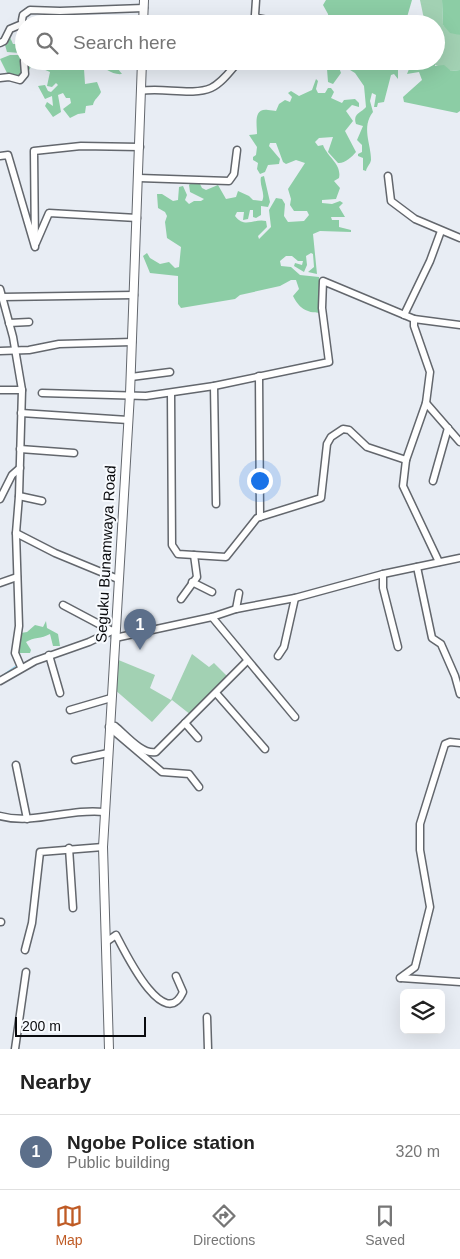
<!DOCTYPE html>
<style>
:root{--surface:#fff;--page:#f6f6f6;--text:#222;--muted:#767676;--line:#e0e0e0;--accent:#bf5b25}
body{margin:0;font-family:Helvetica,sans-serif;background:var(--page);color:var(--text)}
.controls{position:absolute;right:15px;bottom:15px;display:grid;overflow:hidden;border-radius:8px;box-shadow:0 5px 20px #0002}
.controls button{width:45px;height:45px;display:grid;place-items:center;padding:0;border:0;border-bottom:1px solid var(--line);background:var(--surface);color:var(--text);font:25px sans-serif}
.scale{position:absolute;left:15px;bottom:12px;width:131px;box-sizing:border-box;padding-left:5px;border:2px solid #0a0b0e;border-top:0;font-size:14px;line-height:18px;white-space:nowrap;color:#0a0b0e;-webkit-text-stroke:4px #f7fafe;paint-order:stroke}
.you{position:absolute;left:259px;top:480px;width:18px;height:18px;margin:-12px;border:4px solid #fff;border-radius:50%;background:#1a73e8;box-shadow:0 0 0 8px #1a73e833}
.badge{display:grid;place-items:center;width:32px;height:32px;border-radius:50%;background:var(--accent);color:#fff;font-size:16px;font-weight:700}
.pin{position:absolute;translate:-50% -41px;filter:drop-shadow(0 1px 2px #0008)}
.pin::after{content:'';position:absolute;top:26px;width:18px;height:15px;background:inherit;clip-path:polygon(0 0,100% 0,50% 100%)}
.list{margin:0;padding:0;list-style:none}
h2{display:flex;justify-content:space-between;align-items:center;height:65px;margin:0;padding:0 20px;font-size:21px}
h2 small{font-size:16px;font-weight:400;color:var(--muted)}
.list li{display:grid;grid-template-columns:32px 1fr auto;gap:15px;align-items:center;box-sizing:border-box;height:75px;padding:0 20px;border-top:1px solid var(--line)}
.list b{display:block;font-size:19px;white-space:nowrap}
.list p{margin:0;font-size:16px;white-space:nowrap;color:var(--muted)}
.list em{font-size:16px;font-style:normal;color:var(--muted)}
.icon{flex:none;width:28px;height:28px;fill:none;stroke:currentColor;stroke-width:2;stroke-linecap:round;stroke-linejoin:round}
.map{position:relative;flex:none;width:460px;height:1049px;overflow:hidden}
.search{position:absolute;background:var(--surface);box-shadow:0 5px 20px #0002;left:15px;right:15px;top:15px;height:55px;display:flex;align-items:center;gap:12px;box-sizing:border-box;padding:0 18px;border-radius:28px;color:var(--muted);font-size:19px}
.sheet{height:140px;background:var(--surface)}
nav{display:flex;justify-content:space-around;align-items:center;box-sizing:border-box;height:70px;border-top:1px solid var(--line);background:var(--surface);font-size:14px;color:var(--muted)}
nav a{display:grid;justify-items:center;gap:2px}
nav .on{color:var(--accent)}
.map>svg:first-child{display:block}
.green{fill:#a2d1b3}
.forest{fill:#8ccda5}
.lines{fill:none;stroke-linecap:round;stroke-linejoin:round}
.stream{stroke:#8ad8f6;stroke-width:1}
.minor-casing{stroke:#63676d;stroke-width:9}
.major-casing{stroke:#63676d;stroke-width:10}
.minor{stroke:#fff;stroke-width:6}
.major{stroke:#fff;stroke-width:8}
.labels{text-anchor:middle;stroke-width:4;stroke-linejoin:round;paint-order:stroke}
.street-label{font-size:15px;fill:#0a0b0e;stroke:#f7fafe}
</style>
<div class="map">
<svg width="460" height="1049" viewBox="0 0 460 1049">
<rect width="100%" height="100%" fill="#e8edf4"/>
<!-- green -->
<g class="green">
<path d="M420,0H442L443,25L460,35V70L451,71L433,64L436,61V43L440,38L436,33V24H422L424,19Z"/>
<path d="M192,654L209,667L214,663L229,678L191,715L172,700L152,722L114,689L116,659L155,675L150,688L171,700Z"/>
</g>
<!-- forest -->
<g class="forest">
<path d="M326,0H412L405,24H329L328,14L323,5Z"/>
<path d="M442,0H460V35L450,33L443,25Z"/>
<path d="M24,30V61H31C33,73 20,78 9,77L0,59L10,55H19L21,60L20,53L7,52L5,45L8,44V33L13,44H21Z"/>
<path d="M40,61H53L58,66L70,62L74,66L80,61H115L114,64L122,74C109,76 98,58 84,69L85,84L97,82L101,92C99,97 94,99 93,105L86,106L85,113L78,114L70,118L63,109L71,103L70,98H66L63,93L58,95L61,112L53,117L45,106L47,102L53,106L52,96L45,99L38,86L45,85L48,91L51,92L58,85L56,83L52,87L47,86L50,72L43,69Z"/>
<path d="M333,61H387L389,65L398,69V79L394,74L391,75L384,102L378,103L377,107H374L376,95L372,93L370,101L373,112C361,127 371,144 371,160C370,165 367,166 366,171L363,170V158L358,156V154L362,152V145L357,140L363,126L356,124C353,113 360,114 366,107L364,86L355,73L337,62L341,73L333,84L328,82L327,69L332,66Z"/>
<path d="M425,61H435V66L444,65L451,71L460,70V111L457,113L404,102L403,97L422,80L419,72L407,74L409,69H413L414,63L419,62L422,68L427,66Z"/>
<path d="M316,79L318,81L316,89L318,93H325L328,88H331L334,92L331,98L342,103L344,100L355,99L359,103V107L352,105L346,111L353,121L345,131L356,152C352,157 344,164 338,163L328,152L333,137L319,138L315,142L318,146L323,145C328,158 342,164 339,178L334,181L340,188L336,199L322,200V203L332,204L340,201L343,203L339,207L345,217H331L332,220H339V227L351,230V232L320,231L313,234L317,274L308,272L314,267L313,254L311,253L306,256L307,265L304,272L294,266L295,263L302,265L303,261H298L292,256H286L280,261L281,266L291,267L300,275L319,277L323,313C308,313 300,310 293,296L299,289L296,280H291L280,286L240,295L235,299L181,308L178,304V276L150,273L143,256L147,253L150,258L160,264L169,262L175,268L179,267L181,247L167,238L165,222L167,216L165,212L158,208L157,194H162L173,201L178,200L179,187L183,186L187,195L185,200L189,204L194,201H201L204,199L190,192L189,185L194,179L203,183L200,184L202,188L206,190L218,185L226,199L236,197L238,191L249,196L253,200L262,201C266,194 259,185 261,177L264,176L270,202L268,207L261,206V215L256,218L253,217V210H250L248,219L243,220L244,212H237L235,216C245,229 254,218 266,221L267,227L258,236L259,239L271,227L269,210L276,198L282,199L285,204L284,216L288,222L304,221L309,215L307,211H294L290,205L291,199L288,189L305,163L296,160L286,164L283,162L276,143H270L269,146L280,159L279,164L268,165L265,172L260,174L257,169L258,163L253,160V157L256,155L257,147L249,135L257,134C257,124 253,108 268,110C271,110 274,111 276,111L279,104L285,100L290,102L292,97L288,93L291,91L299,96L312,90Z"/>
<path d="M46,621L47,628L58,634L60,646H53L50,634C41,639 34,637 26,642L31,650L30,653H17L13,639L15,634L27,632L35,625L43,627Z"/>
</g>
<g class="lines">
<!-- stream -->
<path class="stream" d="M0,677L17,665"/>
<defs>
<g id="minor">
<path d="M256,0L255,15L257,18L288,24"/>
<path d="M0,43L4,41L10,29L22,24"/>
<path d="M24,50L22,20L23,15L30,10L60,11L144,8"/>
<path d="M278,61H279"/>
<path d="M0,78L9,77L20,80L25,74L24,61"/>
<path d="M141,91C161,87 193,96 211,88C222,83 231,70 239,61"/>
<path d="M0,156L8,155L35,247L34,151L81,146L140,147"/>
<path d="M388,176L391,201L415,219L460,238"/>
<path d="M139,178L229,181L234,174L237,150"/>
<path d="M36,243L49,213L137,218"/>
<path d="M0,289L13,337L22,390L19,496L16,533L19,626L15,653L21,667"/>
<path d="M2,297L134,295"/>
<path d="M404,315L430,261L441,231"/>
<path d="M414,319V326L430,372L426,403L406,460L403,486L439,562"/>
<path d="M9,323L29,322"/>
<path d="M0,351L29,350L59,344L132,342"/>
<path d="M259,376L260,517"/>
<path d="M131,377L170,372"/>
<path d="M214,386L216,504"/>
<path d="M0,390H22"/>
<path d="M42,393L146,396L214,386L329,362L322,308L323,281L414,319L460,325"/>
<path d="M171,393L172,545L178,554L226,557L257,518L321,498L327,444L331,437L343,429L349,430L367,447L406,460"/>
<path d="M426,403L460,442"/>
<path d="M21,413L128,420"/>
<path d="M20,449L74,453"/>
<path d="M433,481L448,428"/>
<path d="M19,496L42,501"/>
<path d="M0,499L12,475L20,468"/>
<path d="M16,533L55,553L118,579"/>
<path d="M417,567L432,638L441,644L455,676L460,694"/>
<path d="M383,574V588L398,647"/>
<path d="M192,582L212,592"/>
<path d="M0,583L17,577"/>
<path d="M181,599L197,577L194,555"/>
<path d="M63,605L112,631"/>
<path d="M236,609L239,593"/>
<path d="M212,617L295,717"/>
<path d="M115,638L212,617L236,609L295,598L383,574L460,558"/>
<path d="M49,655L60,693"/>
<path d="M278,656L284,647L295,598"/>
<path d="M0,681L35,661L89,642L116,629"/>
<path d="M216,693L265,749"/>
<path d="M70,710L111,698"/>
<path d="M185,723L198,738"/>
<path d="M115,726C125,734 142,755 156,752L247,661"/>
<path d="M109,727L162,772L189,774L199,787"/>
<path d="M75,760L108,753"/>
<path d="M16,765L27,819"/>
<path d="M0,816C34,825 69,808 104,812"/>
<path d="M69,848L73,908"/>
<path d="M0,922H1"/>
<path d="M106,942L116,935C124,950 164,1034 183,992L176,976"/>
<path d="M25,950L32,923L40,852L103,847"/>
<path d="M400,978L415,967L430,907L420,850V824L445,744L450,742L460,743"/>
<path d="M401,978L460,982"/>
<path d="M207,1017L208,1049"/>
<path d="M15,1049L26,972"/>
</g>
<g id="major">
<path d="M143,24L144,0"/>
<path d="M109,1049L103,847L130,394L142,61"/>
</g>
</defs>
<!-- minor casing -->
<use href="#minor" class="minor-casing"/>
<!-- major casing -->
<use href="#major" class="major-casing"/>
<!-- minor -->
<use href="#minor" class="minor"/>
<!-- major -->
<use href="#major" class="major"/>
</g>
<g class="labels">
<!-- street labels -->
<g class="street-label">
<text transform="translate(106 554) rotate(-87)" y="5">Seguku Bunamwaya Road</text>
</g>
</g>
</svg>
<div class="controls">
<button><svg class="icon" aria-label="layers" viewBox="0 0 24 24"><path d="M12 4l9 5-9 5-9-5zM3 14l9 5 9-5"/></svg></button>
</div>
<div class="scale">200 m</div>
<div class="you"></div>
<div class="pin badge" style="left:140px;top:650px;background:#5c6f8a">1</div>
<div class="search"><svg class="icon" aria-label="search" viewBox="0 0 24 24"><circle cx="10" cy="10" r="6"/><path d="M15 15l6 6"/></svg>Search here</div>
</div>
<section class="sheet">
<h2>Nearby<small></small></h2>
<ul class="list">
<li><span class="badge" style="background:#5c6f8a">1</span><div><b>Ngobe Police station</b><p>Public building</p></div><em>320 m</em></li>
</ul>
</section>
<nav>
<a class="on"><svg class="icon" aria-label="map" viewBox="0 0 24 24"><path d="M3 6l6-2 6 2 6-2v14l-6 2-6-2-6 2zM9 4v14M15 6v14"/></svg>Map</a>
<a><svg class="icon" aria-label="directions" viewBox="0 0 24 24"><path d="M12 3l9 9-9 9-9-9zM9 14v-3h6M13 9l2 2-2 2"/></svg>Directions</a>
<a><svg class="icon" aria-label="saved" viewBox="0 0 24 24"><path d="M7 4h10v16l-5-4-5 4z"/></svg>Saved</a>
</nav>
